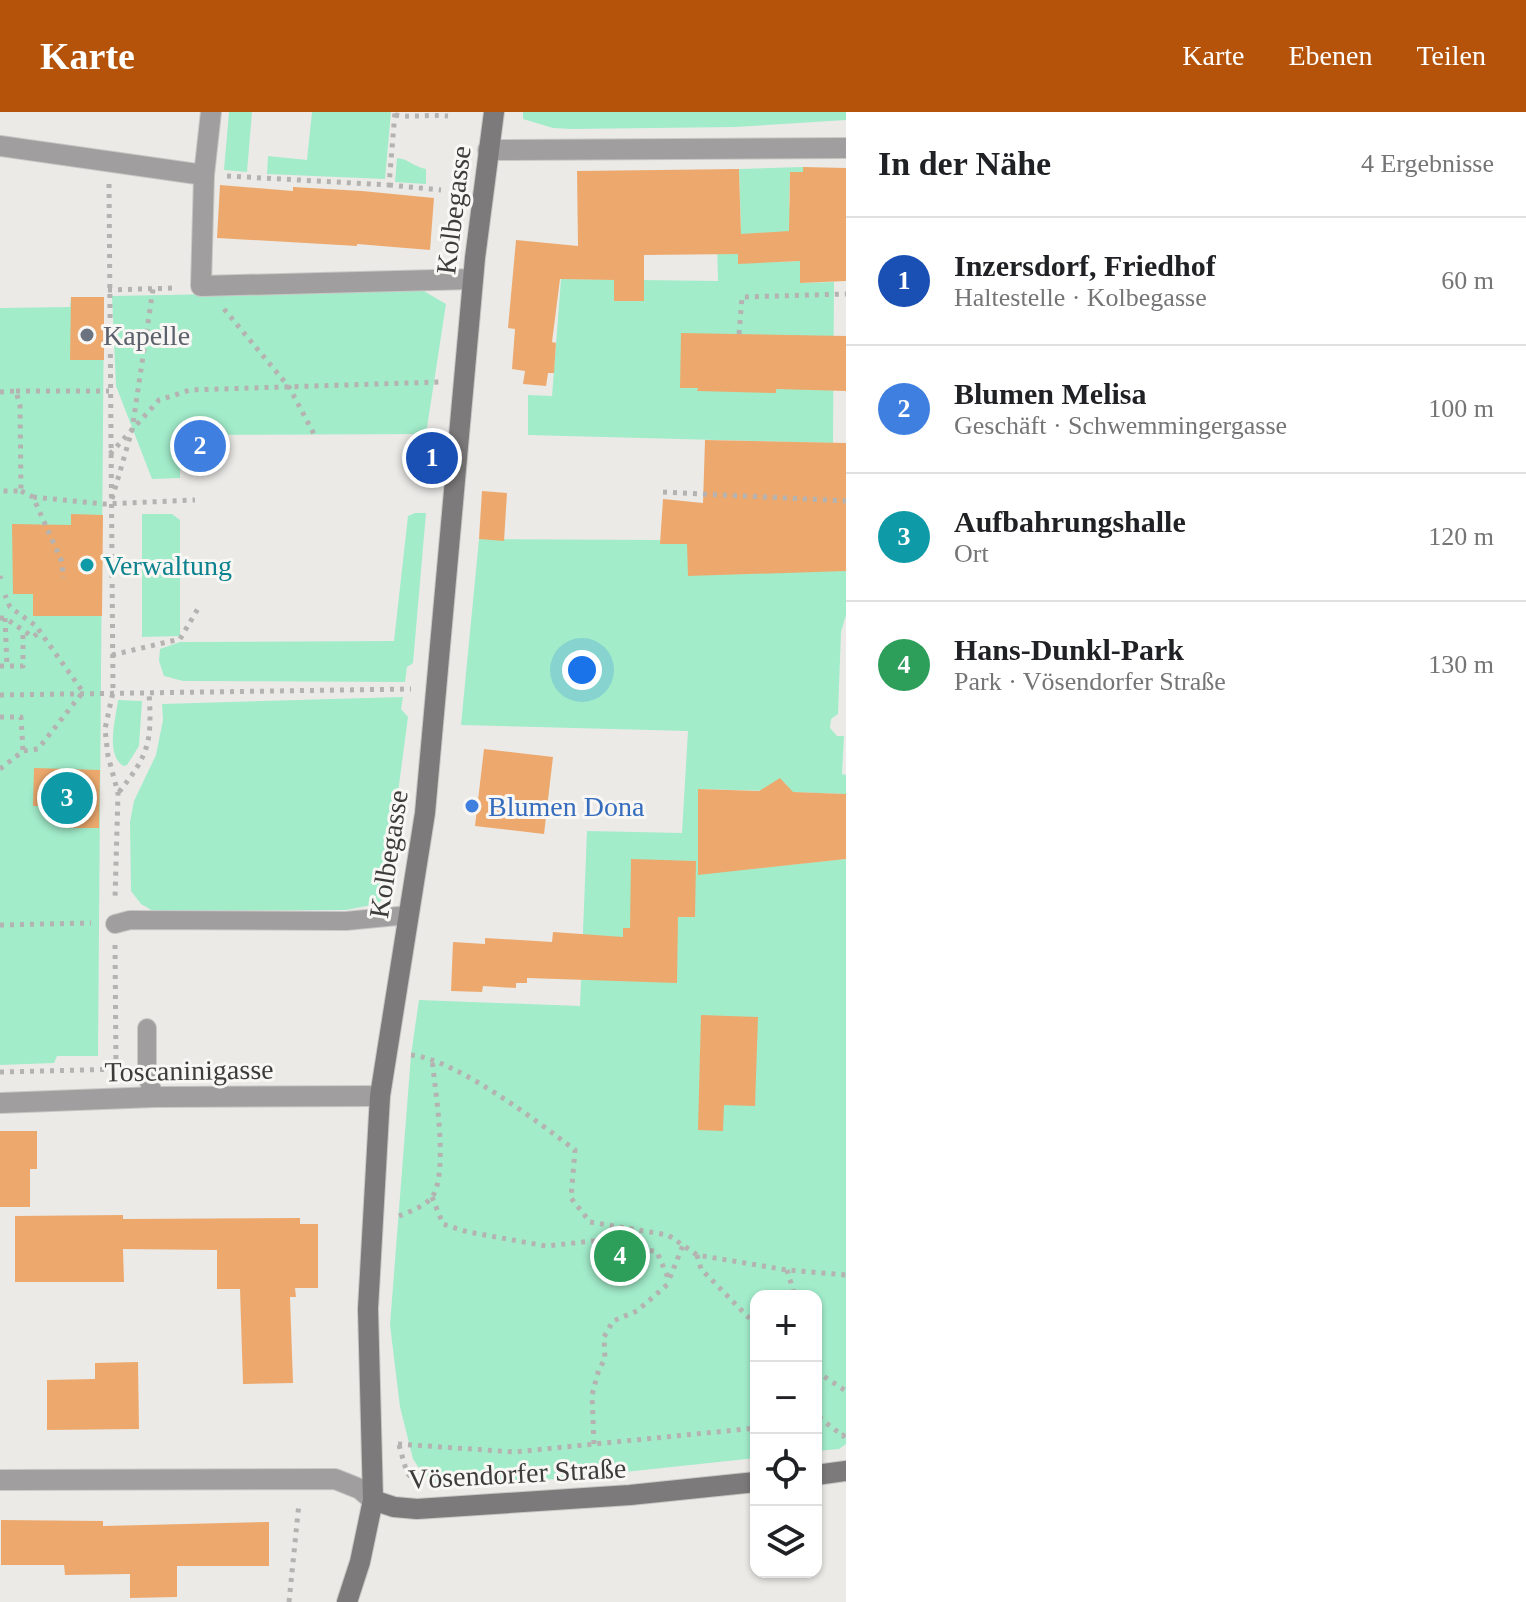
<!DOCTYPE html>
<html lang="de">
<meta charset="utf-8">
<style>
:root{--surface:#fff;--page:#f6f6f6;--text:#202124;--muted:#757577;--line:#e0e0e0;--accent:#b45309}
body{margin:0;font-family:Georgia,serif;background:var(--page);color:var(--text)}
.controls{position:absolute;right:24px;bottom:24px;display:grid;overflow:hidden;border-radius:16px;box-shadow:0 2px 6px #0004}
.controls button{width:72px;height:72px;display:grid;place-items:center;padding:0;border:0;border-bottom:2px solid var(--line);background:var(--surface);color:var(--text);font:40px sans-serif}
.you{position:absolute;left:582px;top:558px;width:28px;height:28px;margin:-20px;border:6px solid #fff;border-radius:50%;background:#1a73e8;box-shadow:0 0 0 12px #1a73e833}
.badge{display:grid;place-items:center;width:52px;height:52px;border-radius:50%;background:var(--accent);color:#fff;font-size:26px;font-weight:700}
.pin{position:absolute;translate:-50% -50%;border:4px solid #fff;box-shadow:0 2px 8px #0006}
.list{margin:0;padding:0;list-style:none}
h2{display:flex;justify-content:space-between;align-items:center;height:104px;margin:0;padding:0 32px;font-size:34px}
h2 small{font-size:26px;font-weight:400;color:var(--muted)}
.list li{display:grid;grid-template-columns:52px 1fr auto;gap:24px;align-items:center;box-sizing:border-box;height:128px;padding:0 32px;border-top:2px solid var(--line)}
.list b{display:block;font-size:30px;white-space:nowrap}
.list p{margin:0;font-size:26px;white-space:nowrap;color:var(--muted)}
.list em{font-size:26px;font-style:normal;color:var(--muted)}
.icon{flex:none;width:44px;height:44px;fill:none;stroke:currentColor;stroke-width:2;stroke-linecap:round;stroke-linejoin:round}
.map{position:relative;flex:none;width:846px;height:1490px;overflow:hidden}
header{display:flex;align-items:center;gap:48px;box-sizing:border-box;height:112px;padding:0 40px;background:var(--accent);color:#fff}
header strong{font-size:38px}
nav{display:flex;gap:44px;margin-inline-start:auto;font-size:28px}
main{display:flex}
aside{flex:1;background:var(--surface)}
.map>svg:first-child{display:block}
.green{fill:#a2ecca}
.building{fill:#eda96d}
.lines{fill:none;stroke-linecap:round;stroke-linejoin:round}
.lane-casing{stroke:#c8c7c5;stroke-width:20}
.street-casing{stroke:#c8c7c5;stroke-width:22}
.secondary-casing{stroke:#c8c7c5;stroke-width:22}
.path{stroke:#b4b3b1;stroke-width:5;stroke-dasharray:4 6;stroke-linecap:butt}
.lane{stroke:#a09e9e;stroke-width:18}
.street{stroke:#a09e9e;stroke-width:20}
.secondary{stroke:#7c7a7a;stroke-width:20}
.worship-dot{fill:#6b7280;stroke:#f8f7f4;stroke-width:3}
.culture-dot{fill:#0f9aa8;stroke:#f8f7f4;stroke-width:3}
.shop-dot{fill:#3f7fe0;stroke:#f8f7f4;stroke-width:3}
.labels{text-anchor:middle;stroke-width:6;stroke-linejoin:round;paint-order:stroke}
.street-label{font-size:28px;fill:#3c3c3b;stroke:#f8f7f4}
.worship-label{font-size:28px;fill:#5b616d;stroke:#f8f7f4;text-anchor:start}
.culture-label{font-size:28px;fill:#0d838f;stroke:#f8f7f4;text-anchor:start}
.shop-label{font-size:28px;fill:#366cbe;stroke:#f8f7f4;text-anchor:start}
</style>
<header>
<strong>Karte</strong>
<nav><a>Karte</a><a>Ebenen</a><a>Teilen</a></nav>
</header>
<main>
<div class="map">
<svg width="846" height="1490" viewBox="0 0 846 1490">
<rect width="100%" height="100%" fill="#ebeae7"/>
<!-- green -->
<g class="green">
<path d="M229,0H252L247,60L224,58Z"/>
<path d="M312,0H391L385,67L267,62L268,44L307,48Z"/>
<path d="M523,0H846V8L735,15L572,17L553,16L523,7Z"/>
<path d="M397,46C409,47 414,55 426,57V72L395,70Z"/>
<path d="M803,55V60L790,61L789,95L802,96L778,150L800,149L801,171L834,170L833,331L528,323V283L552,284L561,167L718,169L717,129L741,116L739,57Z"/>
<path d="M422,178L446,192L426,322L180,323V366L152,367L116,274L112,184Z"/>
<path d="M71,185H104L98,944H57L54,951L0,953V196L70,195Z"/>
<path d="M415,401H426L413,551L407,555L405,570L183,569L164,564L159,549L160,537L180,530L394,529L408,404Z"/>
<path d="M142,402H172L180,408V524L142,525Z"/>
<path d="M479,427L846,429V503L841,520L838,602L831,607L830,616L837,624H844L842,662L846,663V682L787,680L786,672L778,667L772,679L699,677L718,760L846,747V1332L839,1337L816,1339V1184H756V1346L559,1367L445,1371L432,1370L423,1362L413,1347L400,1295L390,1213L411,943L419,888L580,894L587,719L682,721L688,619L461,613Z"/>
<path d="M403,585L401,597L408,605L384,786L377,792L346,798L153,799L141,792L131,779L130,710L134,689L156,643L163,608L162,592Z"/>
<path d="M118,588L142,589L139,634L127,653L123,654C105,641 116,607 118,588Z"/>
</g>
<!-- building -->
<g class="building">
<path d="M803,55L846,56V169L800,171V149L738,152V142L644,143V189H614V168L560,167L552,230L556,231L554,261H548L546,274L523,272L525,259L512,257L515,217L508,216L516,128L578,134L577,59L739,57L741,122L789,119L790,60H803Z"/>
<path d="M220,73L293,79V75L362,79L434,86L430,138L357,132V134L217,126Z"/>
<path d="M71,185H104V248H70Z"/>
<path d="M681,221L846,224V279L776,277V281L697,279L698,276H680Z"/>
<path d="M705,328L846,331V459L688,464L687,432H660L663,387L703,391Z"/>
<path d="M482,379L507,381L504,429L479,427Z"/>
<path d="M71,402L103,403L102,504H33V482H13L12,412L71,413Z"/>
<path d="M484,637L553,645L544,722L475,714Z"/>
<path d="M34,656L100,658L99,716H64V694H33Z"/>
<path d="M780,666L793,680L846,682V747L698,763V677L759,679Z"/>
<path d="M631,747L696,749L695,805H678L677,871L527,866V871H516V876L483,874L482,880L451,879L453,830L485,832V826L552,830L553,820L623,825V816H630Z"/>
<path d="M701,903L758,905L755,994L724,993L723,1019L698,1018Z"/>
<path d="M0,1019H37V1057H30V1095H0Z"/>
<path d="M123,1103V1107L300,1106V1112H318V1176H295L296,1185H290L293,1271L243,1272L240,1177H217V1138L123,1137L124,1170H15V1104Z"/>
<path d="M138,1250L139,1317L47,1318V1268L95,1267V1251Z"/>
<path d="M1,1408L103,1409V1414L269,1410V1454H177V1485L130,1486V1462L65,1463L64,1453H1Z"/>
</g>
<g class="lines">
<defs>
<g id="lane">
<path d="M115,812L130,808L346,809L408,803"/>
<path d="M147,916V965L155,985"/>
</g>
<g id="street">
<path d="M0,34L204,63L201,174L473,167"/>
<path d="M488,38L846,36"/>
<path d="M204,63L211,0"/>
<path d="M0,991L155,985L380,984"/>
<path d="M0,1368L335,1367L360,1377L373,1388"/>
</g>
<g id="secondary">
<path d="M816,1363L846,1359"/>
<path d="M373,1388L394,1395L417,1397L630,1383L756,1370"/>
<path d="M347,1490L360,1450L373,1388L368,1197L380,984L425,701L475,146L494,0"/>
</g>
</defs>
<!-- lane casing -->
<use href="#lane" class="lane-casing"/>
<!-- street casing -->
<use href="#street" class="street-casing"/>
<!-- secondary casing -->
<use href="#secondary" class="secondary-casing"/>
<!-- path -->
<g class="path">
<path d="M395,3C414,6 428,2 448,4"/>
<path d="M227,64L389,73L395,0"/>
<path d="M109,72L113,580L105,617L108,644L118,681L115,787"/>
<path d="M389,73L441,78"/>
<path d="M108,178L176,176"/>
<path d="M224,197L289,275L314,322"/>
<path d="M739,222L742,185L846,182"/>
<path d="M16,279H109"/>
<path d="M0,280L16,279L20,294L21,379H0"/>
<path d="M110,342L159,288L190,278L439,270"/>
<path d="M21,379L33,385L62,450L63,466"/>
<path d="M663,380L846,389"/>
<path d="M33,385L104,392L195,388"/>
<path d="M112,387L132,318L153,177"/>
<path d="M0,464L1,467"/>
<path d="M0,506H5L33,525L40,520"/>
<path d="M5,506L7,554"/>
<path d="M112,543L180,527L199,495"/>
<path d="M0,554H23V519"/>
<path d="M0,583L411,577"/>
<path d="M0,605H21L23,639"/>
<path d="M0,657L23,639L38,637L83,580L36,514L10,495L5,483"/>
<path d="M119,680C150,641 152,629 149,580"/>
<path d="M0,813L91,811"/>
<path d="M115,833L116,956"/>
<path d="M411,943C455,947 537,1009 575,1038L571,1086L590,1110L668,1123L697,1143L787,1158L846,1163"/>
<path d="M0,960L123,957"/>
<path d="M432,1085L443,1112L468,1120L546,1134L602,1128L657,1140L669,1168L683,1133"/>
<path d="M399,1104C409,1100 425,1094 432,1085C449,1061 435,977 432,947"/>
<path d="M697,1143L701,1157L756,1213"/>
<path d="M787,1158L795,1184"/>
<path d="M816,1259L846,1279"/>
<path d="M816,1295L821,1307L843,1324L846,1320"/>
<path d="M398,1332L514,1340L756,1316"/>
<path d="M594,1332L592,1283L599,1257L605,1247L604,1225L613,1209L637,1199L668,1172L669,1168"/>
<path d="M399,1333L407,1361L419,1373"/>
<path d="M289,1490L299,1391"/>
</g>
<!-- lane -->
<use href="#lane" class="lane"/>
<!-- street -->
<use href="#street" class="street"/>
<!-- secondary -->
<use href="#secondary" class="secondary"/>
</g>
<!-- markers -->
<circle class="worship-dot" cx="87" cy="223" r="8"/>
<circle class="culture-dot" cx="87" cy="453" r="8"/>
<circle class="shop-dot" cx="472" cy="694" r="8"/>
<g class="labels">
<!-- street labels -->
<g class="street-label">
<text transform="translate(453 98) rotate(-83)" y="10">Kolbegasse</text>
<text transform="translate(388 742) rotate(-81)" y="10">Kolbegasse</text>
<text transform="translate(189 958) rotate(-1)" y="10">Toscaninigasse</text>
<text transform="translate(517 1361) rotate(-3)" y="10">Vösendorfer Straße</text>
</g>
<!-- worship labels -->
<g class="worship-label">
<text x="103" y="233">Kapelle</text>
</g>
<!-- culture labels -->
<g class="culture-label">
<text x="103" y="463">Verwaltung</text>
</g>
<!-- shop labels -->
<g class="shop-label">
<text x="488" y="704">Blumen Dona</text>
</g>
</g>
</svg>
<div class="controls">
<button>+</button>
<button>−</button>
<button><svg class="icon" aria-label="locate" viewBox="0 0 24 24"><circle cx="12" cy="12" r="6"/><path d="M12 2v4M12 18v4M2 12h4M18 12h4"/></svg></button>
<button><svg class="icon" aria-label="layers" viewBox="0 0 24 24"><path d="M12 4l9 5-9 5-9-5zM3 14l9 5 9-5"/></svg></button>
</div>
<div class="you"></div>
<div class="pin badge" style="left:432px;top:346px;background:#1a4fb4">1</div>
<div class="pin badge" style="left:200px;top:334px;background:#3f7fe0">2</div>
<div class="pin badge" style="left:67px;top:686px;background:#0f9aa8">3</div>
<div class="pin badge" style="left:620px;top:1144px;background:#2e9e5b">4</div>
</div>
<aside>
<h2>In der Nähe<small>4 Ergebnisse</small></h2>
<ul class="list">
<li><span class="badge" style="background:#1a4fb4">1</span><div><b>Inzersdorf, Friedhof</b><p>Haltestelle · Kolbegasse</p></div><em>60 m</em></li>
<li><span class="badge" style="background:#3f7fe0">2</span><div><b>Blumen Melisa</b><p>Geschäft · Schwemmingergasse</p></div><em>100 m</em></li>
<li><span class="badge" style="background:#0f9aa8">3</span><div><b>Aufbahrungshalle</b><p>Ort</p></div><em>120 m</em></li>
<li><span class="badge" style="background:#2e9e5b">4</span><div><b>Hans-Dunkl-Park</b><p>Park · Vösendorfer Straße</p></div><em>130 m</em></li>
</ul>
</aside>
</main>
